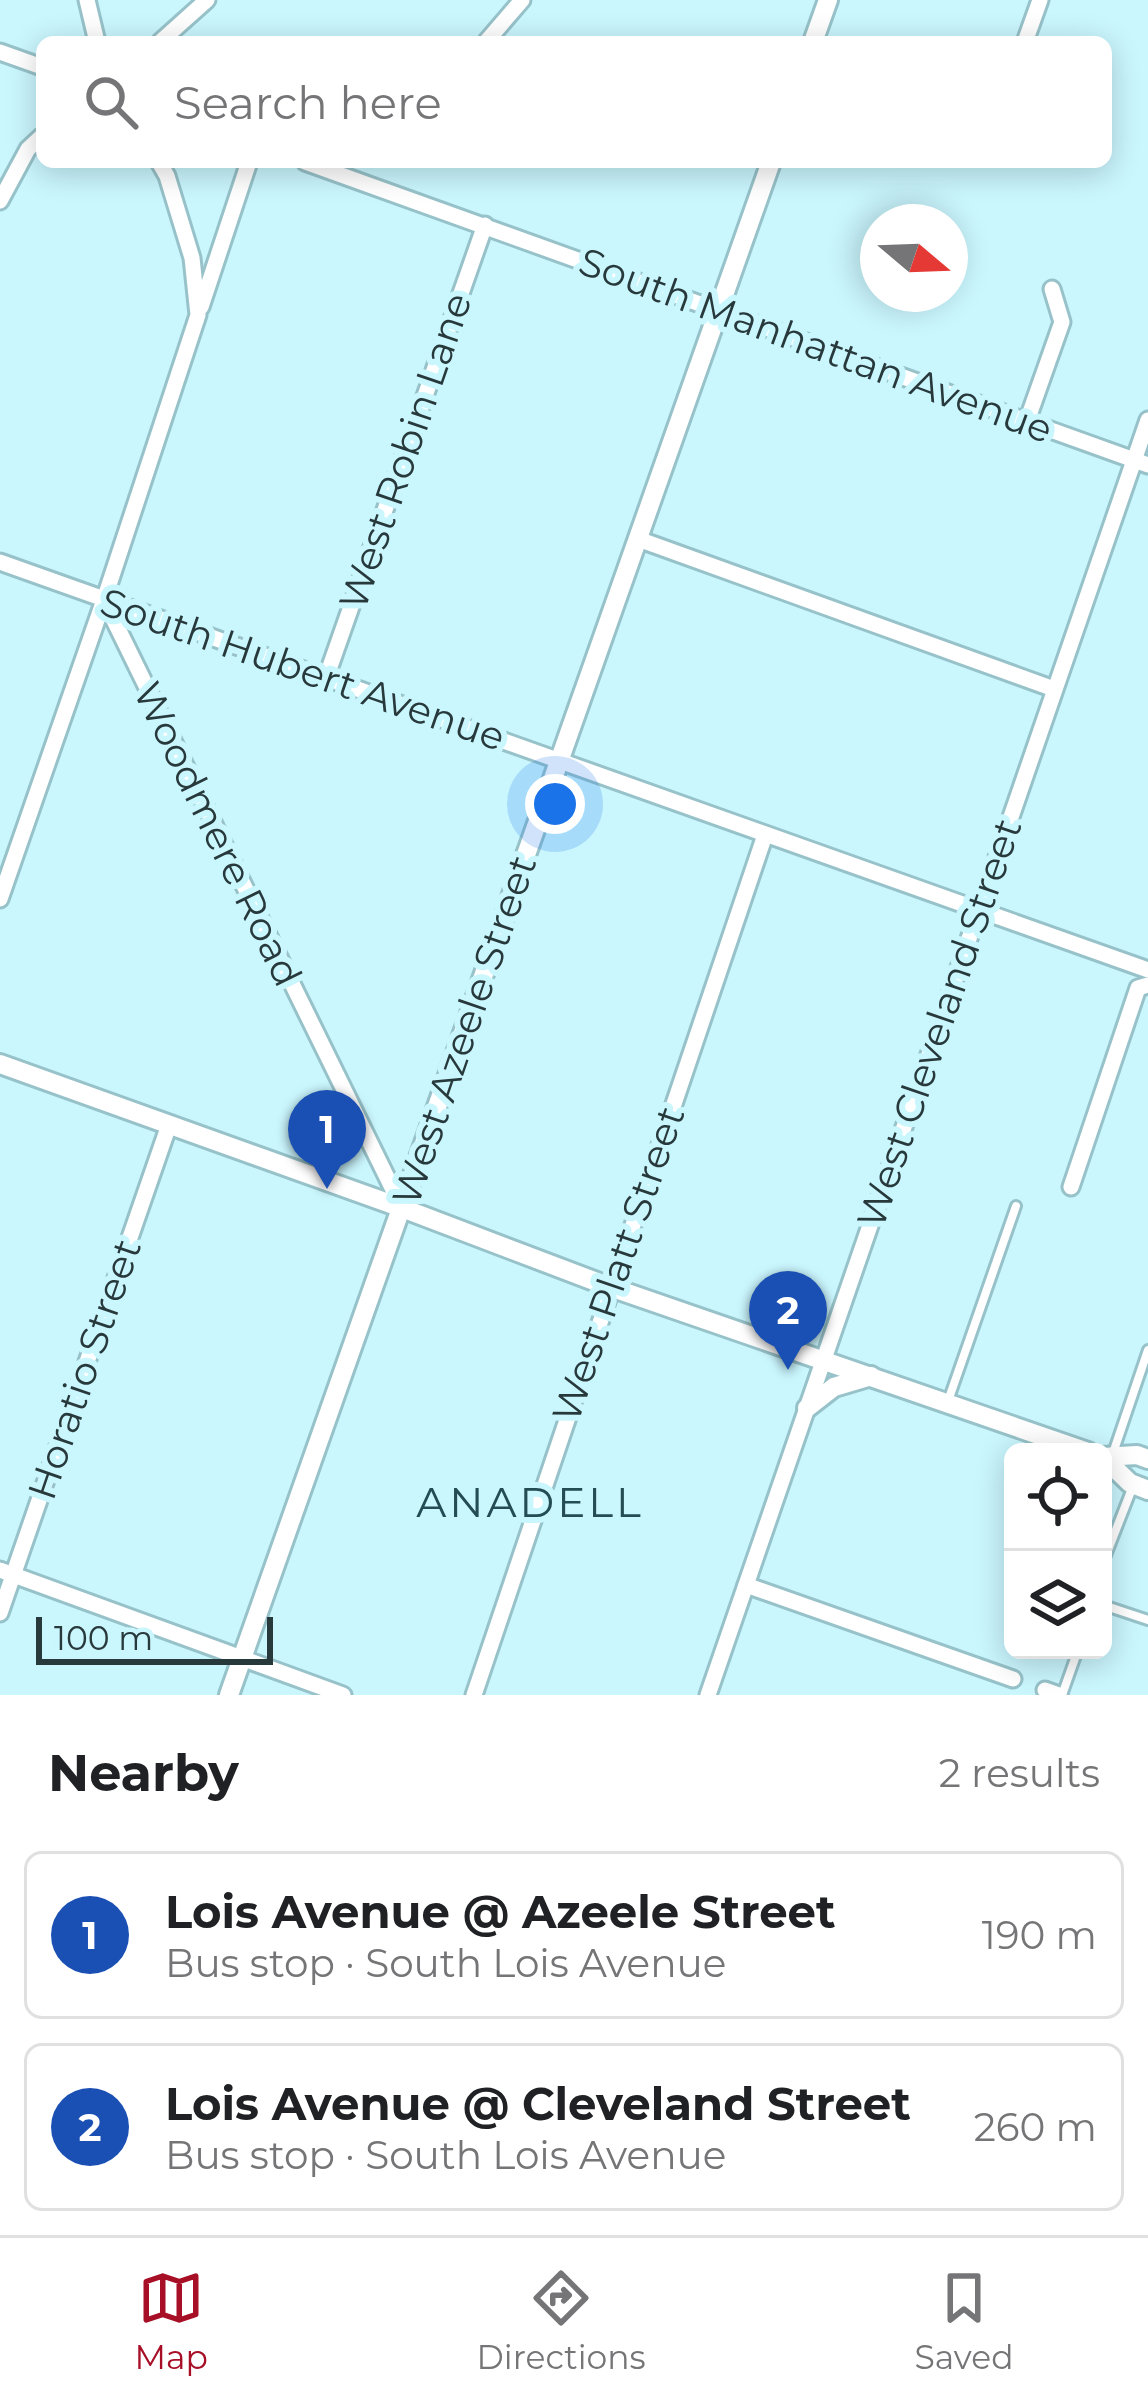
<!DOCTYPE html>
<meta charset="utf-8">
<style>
:root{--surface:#fff;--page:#f2f2f2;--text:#202124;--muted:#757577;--line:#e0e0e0;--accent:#a70f27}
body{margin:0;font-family:Montserrat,sans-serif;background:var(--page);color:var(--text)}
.controls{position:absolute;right:36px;bottom:36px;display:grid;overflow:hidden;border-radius:18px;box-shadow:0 6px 30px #0003}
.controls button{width:108px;height:108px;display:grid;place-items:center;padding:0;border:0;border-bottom:3px solid var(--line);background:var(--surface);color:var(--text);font:60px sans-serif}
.compass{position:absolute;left:860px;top:204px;width:108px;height:108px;border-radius:50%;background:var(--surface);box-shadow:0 6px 30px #0003;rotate:109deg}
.scale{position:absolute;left:36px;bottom:30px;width:237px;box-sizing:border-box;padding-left:12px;border:6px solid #28393c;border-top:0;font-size:33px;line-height:42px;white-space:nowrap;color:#28393c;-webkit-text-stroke:9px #caf6fe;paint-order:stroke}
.you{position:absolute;left:555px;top:804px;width:42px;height:42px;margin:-30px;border:9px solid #fff;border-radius:50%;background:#1a73e8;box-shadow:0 0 0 18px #1a73e833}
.badge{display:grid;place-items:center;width:78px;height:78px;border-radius:50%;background:var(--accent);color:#fff;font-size:39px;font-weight:700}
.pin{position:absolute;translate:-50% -99px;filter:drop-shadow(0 3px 6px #0008)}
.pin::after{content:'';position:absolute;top:63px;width:42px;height:36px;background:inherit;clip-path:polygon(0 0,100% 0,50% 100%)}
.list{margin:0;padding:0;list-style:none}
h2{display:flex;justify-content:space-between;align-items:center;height:156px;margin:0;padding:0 48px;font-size:51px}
h2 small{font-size:39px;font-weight:400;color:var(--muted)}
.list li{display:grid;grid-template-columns:78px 1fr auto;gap:36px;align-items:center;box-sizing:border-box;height:168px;margin:0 24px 24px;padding:0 24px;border:3px solid var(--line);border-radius:18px}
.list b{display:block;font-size:45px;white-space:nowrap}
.list p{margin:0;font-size:39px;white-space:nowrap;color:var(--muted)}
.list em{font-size:39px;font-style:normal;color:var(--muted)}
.icon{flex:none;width:66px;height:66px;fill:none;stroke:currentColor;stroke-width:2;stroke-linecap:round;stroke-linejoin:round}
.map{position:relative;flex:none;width:1148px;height:1695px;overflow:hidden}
.search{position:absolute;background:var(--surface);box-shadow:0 6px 30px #0003;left:36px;right:36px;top:36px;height:132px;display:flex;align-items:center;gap:30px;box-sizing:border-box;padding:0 42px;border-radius:18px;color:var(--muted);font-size:45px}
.sheet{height:540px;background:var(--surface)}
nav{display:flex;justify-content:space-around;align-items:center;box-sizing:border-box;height:168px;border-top:3px solid var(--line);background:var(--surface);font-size:33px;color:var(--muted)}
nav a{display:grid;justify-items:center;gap:6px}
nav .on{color:var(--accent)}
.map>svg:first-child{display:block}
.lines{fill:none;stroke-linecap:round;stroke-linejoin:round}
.service-casing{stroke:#97c2c9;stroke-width:14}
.minor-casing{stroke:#97c2c9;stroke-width:21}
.tertiary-casing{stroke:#97c2c9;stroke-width:24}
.service{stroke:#fff;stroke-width:8}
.minor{stroke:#fff;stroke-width:15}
.tertiary{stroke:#fff;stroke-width:18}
.labels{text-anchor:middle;stroke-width:12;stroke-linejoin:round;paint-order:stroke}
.street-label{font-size:39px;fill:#28393c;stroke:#caf6fe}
.neighbourhood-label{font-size:42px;letter-spacing:3px;fill:#244c53;stroke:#caf6fe}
</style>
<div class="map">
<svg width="1148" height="1695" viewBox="0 0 1148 1695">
<rect width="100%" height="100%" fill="#caf6fe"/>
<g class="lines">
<defs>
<g id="service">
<path d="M948,1401L1016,1206"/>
<path d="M1112,1456L1148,1350"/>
<path d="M1103,1563L1133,1486"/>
<path d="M1103,1605L1148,1620"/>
<path d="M1062,1695L1078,1650"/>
</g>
<g id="minor">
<path d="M87,0L97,42"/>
<path d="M160,42L207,0"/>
<path d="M486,42L522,0"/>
<path d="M1025,42L1040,0"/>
<path d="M0,52L42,67"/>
<path d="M159,162L167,176L192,258L198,315L104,600L402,1208"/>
<path d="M305,162L1148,465"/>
<path d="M0,201L28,149L42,136"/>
<path d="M201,307L249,162"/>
<path d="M1027,421L1062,322L1052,289"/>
<path d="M638,539L1054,689"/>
<path d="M0,562L1148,970"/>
<path d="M326,678L485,225"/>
<path d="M0,899L104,600"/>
<path d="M1071,1187L1138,988L1148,985"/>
<path d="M0,1570L343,1695"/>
<path d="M746,1585L1013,1679"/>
<path d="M0,1613L169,1125"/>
<path d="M1045,1690L1059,1695"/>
<path d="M474,1695L765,835"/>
<path d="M708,1695L1148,420"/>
</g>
<g id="tertiary">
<path d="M813,42L828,0"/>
<path d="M0,1064L402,1208L610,1287L1088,1452"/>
<path d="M807,1408L834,1387L871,1376"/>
<path d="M1103,1457L1137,1455L1148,1459"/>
<path d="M1104,1458L1130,1483L1148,1490"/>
<path d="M229,1695L771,162"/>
</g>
</defs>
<!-- service casing -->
<use href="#service" class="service-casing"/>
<!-- minor casing -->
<use href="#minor" class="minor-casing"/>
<!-- tertiary casing -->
<use href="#tertiary" class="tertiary-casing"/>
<!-- service -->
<use href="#service" class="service"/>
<!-- minor -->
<use href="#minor" class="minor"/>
<!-- tertiary -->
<use href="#tertiary" class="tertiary"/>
</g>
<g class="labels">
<!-- street labels -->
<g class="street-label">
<text transform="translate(816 345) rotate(20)" y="14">South Manhattan Avenue</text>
<text transform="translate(405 451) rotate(-71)" y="14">West Robin Lane</text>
<text transform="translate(303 669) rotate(19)" y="14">South Hubert Avenue</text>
<text transform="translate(218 834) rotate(64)" y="14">Woodmere Road</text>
<text transform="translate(939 1023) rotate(-71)" y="14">West Cleveland Street</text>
<text transform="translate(464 1030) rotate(-71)" y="14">West Azeele Street</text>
<text transform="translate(618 1264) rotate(-71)" y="14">West Platt Street</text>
<text transform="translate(84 1369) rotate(-71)" y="14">Horatio Street</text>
</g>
<!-- neighbourhood labels -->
<g class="neighbourhood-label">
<text x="530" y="1517">ANADELL</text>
</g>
</g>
</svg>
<div class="controls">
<button><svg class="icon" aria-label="locate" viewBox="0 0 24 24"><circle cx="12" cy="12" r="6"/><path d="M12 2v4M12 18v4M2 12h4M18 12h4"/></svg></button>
<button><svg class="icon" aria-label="layers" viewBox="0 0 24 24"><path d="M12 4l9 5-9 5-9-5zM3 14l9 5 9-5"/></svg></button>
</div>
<svg class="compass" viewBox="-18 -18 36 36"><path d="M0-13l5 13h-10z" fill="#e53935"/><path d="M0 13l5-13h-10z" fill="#757577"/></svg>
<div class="scale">100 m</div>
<div class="you"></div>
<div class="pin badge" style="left:327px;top:1189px;background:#1a4fb4">1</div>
<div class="pin badge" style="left:788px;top:1370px;background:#1a4fb4">2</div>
<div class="search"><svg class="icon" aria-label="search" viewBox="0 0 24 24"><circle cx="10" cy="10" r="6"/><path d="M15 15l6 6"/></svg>Search here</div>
</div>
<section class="sheet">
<h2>Nearby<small>2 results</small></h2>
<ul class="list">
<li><span class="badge" style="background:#1a4fb4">1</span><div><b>Lois Avenue @ Azeele Street</b><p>Bus stop · South Lois Avenue</p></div><em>190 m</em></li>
<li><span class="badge" style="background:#1a4fb4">2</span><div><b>Lois Avenue @ Cleveland Street</b><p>Bus stop · South Lois Avenue</p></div><em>260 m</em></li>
</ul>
</section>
<nav>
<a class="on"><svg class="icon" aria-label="map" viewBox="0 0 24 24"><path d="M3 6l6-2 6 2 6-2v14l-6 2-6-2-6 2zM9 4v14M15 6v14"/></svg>Map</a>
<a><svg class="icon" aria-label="directions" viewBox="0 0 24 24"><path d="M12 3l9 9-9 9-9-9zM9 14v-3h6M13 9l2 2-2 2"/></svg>Directions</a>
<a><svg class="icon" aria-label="saved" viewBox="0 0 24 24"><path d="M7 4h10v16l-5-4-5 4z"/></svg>Saved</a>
</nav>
